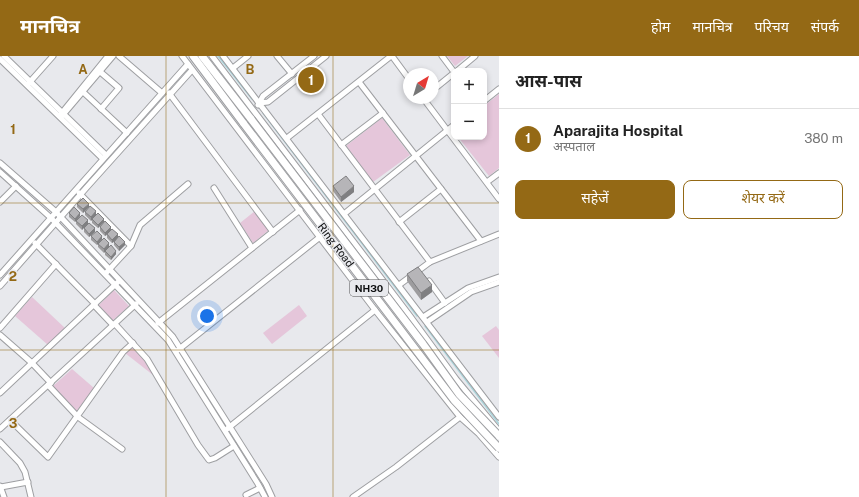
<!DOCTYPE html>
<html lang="hi">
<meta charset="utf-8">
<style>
:root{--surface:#fff;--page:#f2f2f2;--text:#222;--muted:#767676;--line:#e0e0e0;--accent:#946915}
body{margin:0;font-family:"Public Sans","Noto Sans Devanagari",sans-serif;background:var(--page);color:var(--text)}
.controls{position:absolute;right:12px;top:12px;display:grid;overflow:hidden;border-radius:8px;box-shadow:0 2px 6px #0003}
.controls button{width:36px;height:36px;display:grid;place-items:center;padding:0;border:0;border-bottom:1px solid var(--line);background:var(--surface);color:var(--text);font:20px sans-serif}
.compass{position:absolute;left:403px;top:12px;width:36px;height:36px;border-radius:50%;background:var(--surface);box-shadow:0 2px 6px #0003;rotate:38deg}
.you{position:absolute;left:207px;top:260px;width:14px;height:14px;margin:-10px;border:3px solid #fff;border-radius:50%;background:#1a73e8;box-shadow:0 0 0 6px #1a73e833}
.badge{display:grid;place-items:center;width:26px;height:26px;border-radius:50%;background:var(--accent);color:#fff;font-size:13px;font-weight:700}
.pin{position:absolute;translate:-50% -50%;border:2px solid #fff;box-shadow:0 1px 4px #0006}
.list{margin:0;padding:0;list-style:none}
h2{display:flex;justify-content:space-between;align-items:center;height:52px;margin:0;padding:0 16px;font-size:17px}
h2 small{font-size:13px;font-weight:400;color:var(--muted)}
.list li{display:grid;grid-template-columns:26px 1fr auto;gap:12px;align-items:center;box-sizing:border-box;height:60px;padding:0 16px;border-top:1px solid var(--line)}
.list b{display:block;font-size:15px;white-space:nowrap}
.list p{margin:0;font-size:13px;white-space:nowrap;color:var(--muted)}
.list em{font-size:13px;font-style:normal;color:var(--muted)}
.actions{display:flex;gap:8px;padding:12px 16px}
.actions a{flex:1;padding:9px 0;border:1px solid var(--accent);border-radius:8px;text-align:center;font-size:14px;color:var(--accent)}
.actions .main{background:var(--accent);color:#fff}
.map{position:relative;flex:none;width:499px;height:441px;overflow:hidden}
header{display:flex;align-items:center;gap:24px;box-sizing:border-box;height:56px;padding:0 20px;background:var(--accent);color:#fff}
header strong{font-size:19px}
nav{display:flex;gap:22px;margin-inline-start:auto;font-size:14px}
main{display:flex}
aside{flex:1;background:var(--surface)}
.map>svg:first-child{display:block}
.green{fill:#e5c6da}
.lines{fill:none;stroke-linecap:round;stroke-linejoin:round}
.stream{stroke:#aad6dc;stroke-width:1.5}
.minor-casing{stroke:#9e9fa2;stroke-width:7}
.highway-casing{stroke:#9e9fa2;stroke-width:9}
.minor{stroke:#fff;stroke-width:5}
.highway{stroke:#fff;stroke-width:7}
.highway-bridge-casing{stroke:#9e9fa2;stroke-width:9;stroke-linecap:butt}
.highway-bridge{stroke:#fff;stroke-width:7}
.wall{fill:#9d9c9e}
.shaded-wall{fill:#7f7f81}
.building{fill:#b6b5b8;stroke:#7f7f81}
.grid{fill:none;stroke:#946915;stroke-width:1;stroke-opacity:0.55}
.labels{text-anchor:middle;stroke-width:3;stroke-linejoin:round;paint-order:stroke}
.shield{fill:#e8e9ed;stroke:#4e4f51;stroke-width:1}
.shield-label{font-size:10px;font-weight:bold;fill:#0c0d0e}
.street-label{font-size:11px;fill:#0c0d0e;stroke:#e8e9ed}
.grid-label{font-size:13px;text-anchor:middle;font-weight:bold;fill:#946915;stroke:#e8e9ed;stroke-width:3;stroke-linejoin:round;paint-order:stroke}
</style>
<header>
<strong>मानचित्र</strong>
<nav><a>होम</a><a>मानचित्र</a><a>परिचय</a><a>संपर्क</a></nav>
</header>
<main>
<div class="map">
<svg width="499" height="441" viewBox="0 0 499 441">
<rect width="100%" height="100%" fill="#e8e9ed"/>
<!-- green -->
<g class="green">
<path d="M447,0H468L455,10Z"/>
<path d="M499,38V112L489,120L458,81H484V50Z"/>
<path d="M382,62L410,99L373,126L346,90Z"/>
<path d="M255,155L269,174L253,187L240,167Z"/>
<path d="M114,234L129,250L111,266L97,251Z"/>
<path d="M32,241L66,273L48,289L15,260Z"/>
<path d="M299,249L307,260L272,288L263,277Z"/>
<path d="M496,270L499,274V302L482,280Z"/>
<path d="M133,291L143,302L153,319L125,297Z"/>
<path d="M72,313L94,332L76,356L52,331Z"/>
</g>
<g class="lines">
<!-- stream -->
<g class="stream">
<path d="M218,0L252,43"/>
<path d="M263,57L417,260"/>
<path d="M425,270L499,368"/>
</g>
<defs>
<g id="minor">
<path d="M4,0L106,99"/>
<path d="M119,0L162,37"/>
<path d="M182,0L375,254L460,361L479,378L499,401"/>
<path d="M212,0L410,260L456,323L499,375"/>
<path d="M223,0L499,361"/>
<path d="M277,0L292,18"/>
<path d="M392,0L409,23"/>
<path d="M442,0L454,16"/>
<path d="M0,3L103,103"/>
<path d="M233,12L248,0"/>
<path d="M98,14L119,32L101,53"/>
<path d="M457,15L475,0"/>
<path d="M359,26L481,185"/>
<path d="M29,27L53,0"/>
<path d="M81,34L127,77"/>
<path d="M433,34L454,17"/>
<path d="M169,37L273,176"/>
<path d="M423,42L499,143"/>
<path d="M484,45L499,33"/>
<path d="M259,47L268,46L326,0"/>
<path d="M258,49L263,40L314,0"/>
<path d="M61,58L108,0"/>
<path d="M318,58L430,206"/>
<path d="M62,60L113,0"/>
<path d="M287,82L391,0"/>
<path d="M341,89L383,57"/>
<path d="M0,107L56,156L173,281L266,428L272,441"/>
<path d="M0,116L51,162L168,284L258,428L265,441"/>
<path d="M487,126L499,117"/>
<path d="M214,132L252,192"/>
<path d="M79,137L131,190"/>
<path d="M0,146L16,130"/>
<path d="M344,158L454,69"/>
<path d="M399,166L441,133"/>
<path d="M35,187L95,248"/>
<path d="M107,216L131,190L140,169L188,128"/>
<path d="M0,219L188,8"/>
<path d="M429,225L445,247"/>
<path d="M399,229L430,206L499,178"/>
<path d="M0,230L87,131L192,14"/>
<path d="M94,249L113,269"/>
<path d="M423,261L468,232L499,221"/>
<path d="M427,266L471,236L499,226"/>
<path d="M158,267L300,154"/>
<path d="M115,268L147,303L198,389L209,404L215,402L234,390"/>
<path d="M0,272L56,208"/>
<path d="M0,279L32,307L51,327"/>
<path d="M178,294L320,181"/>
<path d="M48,329L78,361L122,393"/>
<path d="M0,337L118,226"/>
<path d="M10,364L48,401L123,296L133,287"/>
<path d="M0,373L136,248"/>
<path d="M227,373L375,254"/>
<path d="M0,386L20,407L25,416L31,441"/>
<path d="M0,430L4,441"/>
<path d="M1,431L28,426"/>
<path d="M246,439L260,432"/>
<path d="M353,441L396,411L460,361"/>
</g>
<g id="highway">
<path d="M193,0L244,68"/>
<path d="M202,0L251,63"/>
</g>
</defs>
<!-- minor casing -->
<use href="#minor" class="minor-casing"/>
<!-- highway casing -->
<use href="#highway" class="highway-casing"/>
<!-- minor -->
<use href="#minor" class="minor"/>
<!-- highway -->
<use href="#highway" class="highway"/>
<defs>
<g id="highway-bridge">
<path d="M251,63L423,288L459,338L499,380"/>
<path d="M244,68L454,344L499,392"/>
</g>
</defs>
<!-- highway-bridge casing -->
<use href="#highway-bridge" class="highway-bridge-casing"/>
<!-- highway-bridge -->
<use href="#highway-bridge" class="highway-bridge"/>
</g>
<!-- wall -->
<g class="wall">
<path d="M305,22L317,26L310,31L305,26Z"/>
<path d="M333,130L354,136L341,146L333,135Z"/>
<path d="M77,148L89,151L83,157L77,151Z"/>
<path d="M85,156L96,159L91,165L85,159Z"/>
<path d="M69,157L80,160L75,166L69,161Z"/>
<path d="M92,163L104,166L98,172L92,167Z"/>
<path d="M88,164L82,174L76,168V165Z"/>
<path d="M100,171L111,174L125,189L119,195L114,189V186L112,187L107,182V179L105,180L100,175Z"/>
<path d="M84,172L95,176L89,181L84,176Z"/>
<path d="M91,180L102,183L116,198L111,204L105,199V195L104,197L98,191V188L97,189L91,184Z"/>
<path d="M407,218L432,236L421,244L407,225Z"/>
</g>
<!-- shaded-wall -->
<g class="shaded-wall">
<path d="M317,22V26L310,31V28Z"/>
<path d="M354,130V136L341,146V141Z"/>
<path d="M89,148V151L83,157V153Z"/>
<path d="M96,155V159L91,165V161Z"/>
<path d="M80,157V160L75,166V163Z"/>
<path d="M104,163V166L98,172V169Z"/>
<path d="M88,164V168L82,174V170Z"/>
<path d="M111,171V174L105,180V177Z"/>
<path d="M95,172V176L89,181V178Z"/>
<path d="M118,178V182L112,187V184Z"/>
<path d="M102,180V183L97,189V186Z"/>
<path d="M125,186V189L119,195V191Z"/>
<path d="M109,187V191L104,197V193Z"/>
<path d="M116,195V198L111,204V201Z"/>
<path d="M432,229V236L421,244V237Z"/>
</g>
<!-- building -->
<g class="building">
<path d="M312,17L317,22L310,28L305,22Z"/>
<path d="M346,120L354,130L341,141L333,130Z"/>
<path d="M83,142L89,148L83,153L77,148Z"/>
<path d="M90,150L96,155L91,161L85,156Z"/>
<path d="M74,151L80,157L75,163L69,157Z"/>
<path d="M98,157L104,163L98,169L92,163Z"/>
<path d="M82,159L88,164L82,170L76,165Z"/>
<path d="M105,165L111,171L105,177L100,171Z"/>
<path d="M89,167L95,172L89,178L84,172Z"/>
<path d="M112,173L118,178L112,184L107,178Z"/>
<path d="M97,175L102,180L97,186L91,180Z"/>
<path d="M119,180L125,186L119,191L114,186Z"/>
<path d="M104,182L109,187L104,193L98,188Z"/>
<path d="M111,189L116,195L111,201L105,195Z"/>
<path d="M418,211L432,229L421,237L407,218Z"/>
</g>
<!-- grid -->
<path class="grid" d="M166,0V441M333,0V441M0,147H499M0,294H499"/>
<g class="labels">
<!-- shield labels -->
<rect class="shield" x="350" y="224" width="38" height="16" rx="3"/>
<g class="shield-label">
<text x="369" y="236">NH30</text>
</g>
<!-- street labels -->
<g class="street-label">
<text transform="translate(336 189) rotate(53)" y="4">Ring Road</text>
</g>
</g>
<g class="grid-label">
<text x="83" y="18">A</text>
<text x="250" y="18">B</text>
<text x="13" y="78">1</text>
<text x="13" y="225">2</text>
<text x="13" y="372">3</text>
</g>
</svg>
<div class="controls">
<button>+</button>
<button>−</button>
</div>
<svg class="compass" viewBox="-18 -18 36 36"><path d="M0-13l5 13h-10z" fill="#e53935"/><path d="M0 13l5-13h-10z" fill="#767676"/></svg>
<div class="you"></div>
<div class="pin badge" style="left:311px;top:24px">1</div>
</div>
<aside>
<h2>आस-पास<small></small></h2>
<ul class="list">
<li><span class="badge">1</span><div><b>Aparajita Hospital</b><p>अस्पताल</p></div><em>380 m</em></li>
</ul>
<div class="actions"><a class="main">सहेजें</a><a>शेयर करें</a></div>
</aside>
</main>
